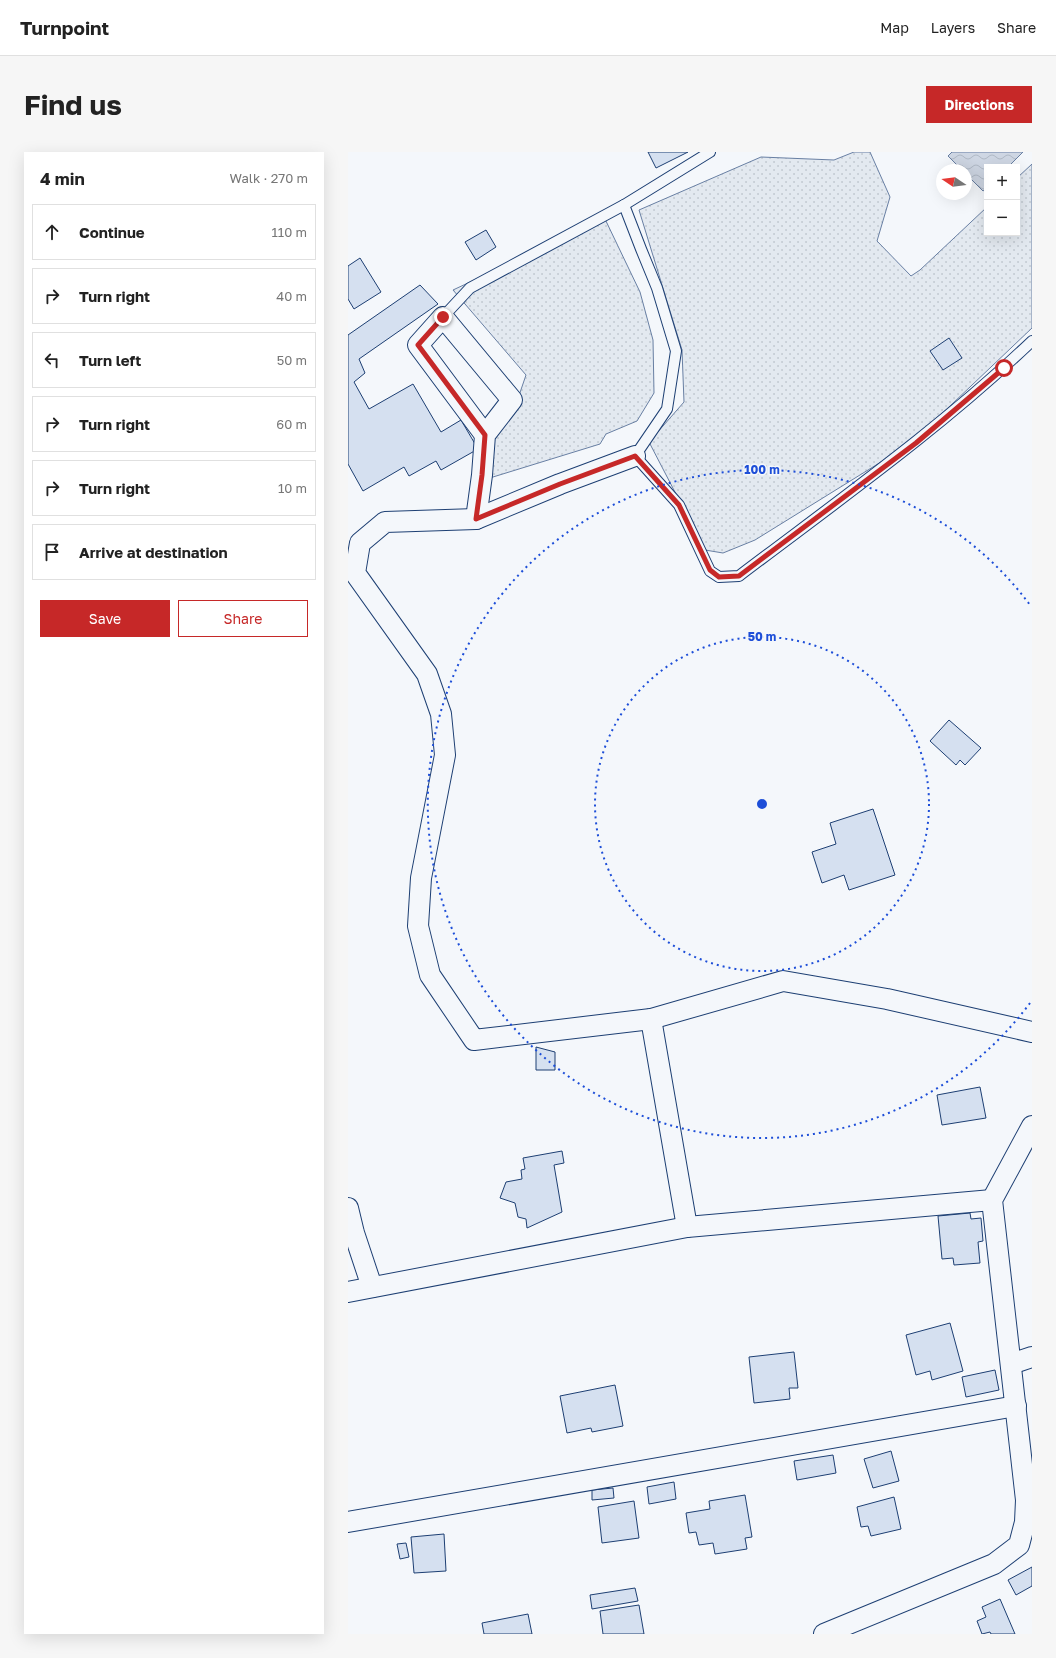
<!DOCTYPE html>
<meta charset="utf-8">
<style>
:root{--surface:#fff;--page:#f6f6f6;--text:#222;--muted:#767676;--line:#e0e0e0;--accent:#c62828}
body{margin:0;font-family:"Golos Text",sans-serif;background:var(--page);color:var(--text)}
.controls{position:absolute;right:12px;top:12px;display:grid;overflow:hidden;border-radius:0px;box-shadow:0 4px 16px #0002}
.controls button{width:36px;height:36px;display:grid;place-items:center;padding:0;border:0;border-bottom:1px solid var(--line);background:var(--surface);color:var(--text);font:20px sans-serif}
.compass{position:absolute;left:588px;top:12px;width:36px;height:36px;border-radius:50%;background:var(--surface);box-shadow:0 4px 16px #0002;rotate:283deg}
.stop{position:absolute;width:12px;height:12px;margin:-9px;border:3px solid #c62828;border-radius:50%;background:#fff}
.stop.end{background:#c62828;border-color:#fff;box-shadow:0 1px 4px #0008}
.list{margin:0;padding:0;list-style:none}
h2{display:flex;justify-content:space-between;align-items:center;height:52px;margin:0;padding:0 16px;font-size:17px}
h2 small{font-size:13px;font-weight:400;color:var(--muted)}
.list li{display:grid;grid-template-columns:26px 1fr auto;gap:12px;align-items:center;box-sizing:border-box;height:56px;margin:0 8px 8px;padding:0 8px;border:1px solid var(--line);border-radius:0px}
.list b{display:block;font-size:15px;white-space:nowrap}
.list em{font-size:13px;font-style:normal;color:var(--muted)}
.actions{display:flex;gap:8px;padding:12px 16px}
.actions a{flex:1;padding:9px 0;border:1px solid var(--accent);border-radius:0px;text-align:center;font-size:14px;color:var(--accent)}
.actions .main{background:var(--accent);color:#fff}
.icon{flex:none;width:22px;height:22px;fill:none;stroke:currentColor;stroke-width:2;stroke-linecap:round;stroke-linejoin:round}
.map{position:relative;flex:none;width:684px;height:1482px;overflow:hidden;border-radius:0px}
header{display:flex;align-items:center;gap:24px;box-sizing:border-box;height:56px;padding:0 20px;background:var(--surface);border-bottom:1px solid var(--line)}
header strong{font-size:19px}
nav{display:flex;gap:22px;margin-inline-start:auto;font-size:14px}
.intro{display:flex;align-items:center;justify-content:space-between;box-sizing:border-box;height:96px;padding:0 24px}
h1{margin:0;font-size:28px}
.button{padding:10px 18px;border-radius:0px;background:var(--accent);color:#fff;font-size:14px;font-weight:700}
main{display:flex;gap:24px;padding:0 24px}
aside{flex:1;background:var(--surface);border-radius:0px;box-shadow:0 4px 16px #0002}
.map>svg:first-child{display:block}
.grass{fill:url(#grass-dots);stroke:#687fa3}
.water{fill:url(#water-waves);stroke:#687fa3}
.building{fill:#d5e0f0;stroke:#1d3f73}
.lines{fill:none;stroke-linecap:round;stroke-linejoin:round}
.lane-casing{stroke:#1d3f73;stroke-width:12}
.street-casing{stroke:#1d3f73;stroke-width:22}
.lane{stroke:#f4f7fb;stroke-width:10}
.street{stroke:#f4f7fb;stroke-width:20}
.route{stroke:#c62828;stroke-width:5}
.ring{fill:none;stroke:#1d4ed8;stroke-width:2;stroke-dasharray:2 4}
.centre{fill:#1d4ed8;stroke:#f4f7fb;stroke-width:2}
.ring-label{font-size:12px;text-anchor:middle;font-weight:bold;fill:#1d4ed8;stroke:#f4f7fb;stroke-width:3;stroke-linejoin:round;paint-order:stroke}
</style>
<header>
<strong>Turnpoint</strong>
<nav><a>Map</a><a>Layers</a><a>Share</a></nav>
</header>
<div class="intro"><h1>Find us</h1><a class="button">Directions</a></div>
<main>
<aside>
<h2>4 min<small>Walk · 270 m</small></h2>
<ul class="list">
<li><svg class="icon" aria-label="ahead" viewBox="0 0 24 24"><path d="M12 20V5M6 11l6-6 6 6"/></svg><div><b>Continue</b></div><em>110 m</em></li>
<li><svg class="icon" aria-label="right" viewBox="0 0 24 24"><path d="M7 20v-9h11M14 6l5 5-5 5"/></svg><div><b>Turn right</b></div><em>40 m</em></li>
<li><svg class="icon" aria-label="left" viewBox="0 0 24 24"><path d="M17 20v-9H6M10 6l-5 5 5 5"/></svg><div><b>Turn left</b></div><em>50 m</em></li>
<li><svg class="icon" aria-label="right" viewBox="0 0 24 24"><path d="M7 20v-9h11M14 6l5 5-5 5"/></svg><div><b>Turn right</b></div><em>60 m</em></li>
<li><svg class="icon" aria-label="right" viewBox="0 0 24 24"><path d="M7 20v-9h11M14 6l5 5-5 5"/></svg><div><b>Turn right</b></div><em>10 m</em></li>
<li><svg class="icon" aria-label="arrive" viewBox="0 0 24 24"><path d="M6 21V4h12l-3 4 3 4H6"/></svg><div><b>Arrive at destination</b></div></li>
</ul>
<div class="actions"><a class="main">Save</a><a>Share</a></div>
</aside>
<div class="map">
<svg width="684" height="1482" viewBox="0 0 684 1482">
<defs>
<pattern id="grass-dots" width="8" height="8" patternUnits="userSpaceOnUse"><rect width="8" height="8" fill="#e3e9f0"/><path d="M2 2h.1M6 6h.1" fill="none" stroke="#c2c9d1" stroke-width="1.8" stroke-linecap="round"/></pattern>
<pattern id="water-waves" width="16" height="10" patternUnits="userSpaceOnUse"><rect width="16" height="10" fill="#cfd7e4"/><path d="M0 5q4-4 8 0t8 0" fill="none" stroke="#b1bac7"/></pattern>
</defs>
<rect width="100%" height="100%" fill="#f4f7fb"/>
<!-- grass -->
<g class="grass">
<path d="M506,0H522L542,45L529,89L563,124L572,118L639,55V81H669V26L684,12V176L562,292L407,388L375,401L357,398L301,290L336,250L334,198L291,58L413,5L486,8Z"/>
<path d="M257,67L292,140L305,188L306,241L289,269L258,282L252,292L132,329L134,289L165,261L178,223L105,138Z"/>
</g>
<!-- water -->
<path class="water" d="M604,0H675L660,15H639V36L635,39L618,22V18H614L600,4Z"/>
<!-- building -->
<g class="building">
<path d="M300,0H340L308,16Z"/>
<path d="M138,78L148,95L128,108L117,90Z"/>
<path d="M12,106L33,140L6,157L0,147V114Z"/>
<path d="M72,133L90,152L11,207L17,221L6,230L21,257L65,232L93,280L113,268L130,297L93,318L88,309L61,324L56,315L15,339L0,312V183Z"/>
<path d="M601,186L614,206L595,218L582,199Z"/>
<path d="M601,568L633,596L617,613L612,608L608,613L582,589Z"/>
<path d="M525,657L547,723L501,738L496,723L474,731L464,700L488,692L482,671Z"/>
<path d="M188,895L207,900V918H188Z"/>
<path d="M632,935L638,966L594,973L589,943Z"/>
<path d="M214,999L216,1011L206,1013L214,1060L179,1076L178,1067L170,1065L167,1051L152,1046L158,1030L174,1027L173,1018L177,1017L175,1006Z"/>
<path d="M622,1061L623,1067L633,1066L635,1089L630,1090L632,1111L606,1113L605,1106L594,1107L590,1064Z"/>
<path d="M602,1171L615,1219L584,1228L582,1219L568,1223L558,1183Z"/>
<path d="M446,1200L450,1236H441L442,1247L406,1251L401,1205Z"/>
<path d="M647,1218L651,1238L618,1245L614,1225Z"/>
<path d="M267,1233L275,1274L244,1280L243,1276L219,1281L212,1244Z"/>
<path d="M543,1299L551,1329L525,1336L516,1307Z"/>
<path d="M485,1303L488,1321L449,1328L446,1309Z"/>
<path d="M326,1330L328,1347L301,1352L299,1335Z"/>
<path d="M265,1336L266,1346L244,1348V1338Z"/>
<path d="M397,1343L404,1385L397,1386L399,1397L367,1402L365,1391L351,1393L348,1380L341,1381L338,1361L362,1357L361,1349Z"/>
<path d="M546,1345L553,1377L523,1384L520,1374L513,1375L509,1355Z"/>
<path d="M286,1349L291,1386L254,1391L250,1355Z"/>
<path d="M96,1382L98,1419L66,1421L63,1385Z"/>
<path d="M58,1391L61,1405L52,1407L49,1392Z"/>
<path d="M684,1415V1434L668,1443L660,1428Z"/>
<path d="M287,1436L290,1449L244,1457L242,1443Z"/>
<path d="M652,1447L667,1482H643L642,1480L634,1482L629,1469L638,1465L634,1455Z"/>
<path d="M291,1453L296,1482H255L252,1459Z"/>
<path d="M180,1462L184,1482H136L134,1471Z"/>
</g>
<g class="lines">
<defs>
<g id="lane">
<path d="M276,53L293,97L309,136L328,199L319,257L287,304L331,353L362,419L371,425L391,424C491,348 593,276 684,189"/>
<path d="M95,165L122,136L276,53L362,0"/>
</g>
<g id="street">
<path d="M287,304L212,332L128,367L37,370L12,391L7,421L79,522L93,562L97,603L73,726L70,774L82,823L126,888L303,867L435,829L539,847L684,880"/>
<path d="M128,367L134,323L137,283L70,193L95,165L164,248L137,283"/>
<path d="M303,867L339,1075"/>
<path d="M0,1056L6,1081L24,1135"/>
<path d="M0,1140L339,1075L644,1048"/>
<path d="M663,1212L684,1205"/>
<path d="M0,1370L668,1254"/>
<path d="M476,1482L646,1412L671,1393L677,1370L678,1348L644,1048L684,974"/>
</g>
</defs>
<!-- lane casing -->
<use href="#lane" class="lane-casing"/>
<!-- street casing -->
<use href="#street" class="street-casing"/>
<!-- lane -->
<use href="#lane" class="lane"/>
<!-- street -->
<use href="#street" class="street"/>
</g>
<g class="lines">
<!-- route -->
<path class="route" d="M95,165L70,193L137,283L134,323L128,367L212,332L287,304L331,353L362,418L371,425L391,424L568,291L656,216"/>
</g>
<!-- distance rings -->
<g class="ring">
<circle cx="414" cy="652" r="167"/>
<path d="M682 851A334 334 0 1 1 682 453"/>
</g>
<circle cx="414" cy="652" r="6" class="centre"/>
<g class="ring-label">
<text x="414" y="322">100 m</text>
<text x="414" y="489">50 m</text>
</g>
</svg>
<div class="controls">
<button>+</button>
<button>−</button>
</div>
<svg class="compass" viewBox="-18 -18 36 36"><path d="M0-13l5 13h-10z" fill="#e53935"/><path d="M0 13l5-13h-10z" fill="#767676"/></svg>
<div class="stop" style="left:656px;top:216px"></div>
<div class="stop end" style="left:95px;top:165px"></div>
</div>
</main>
